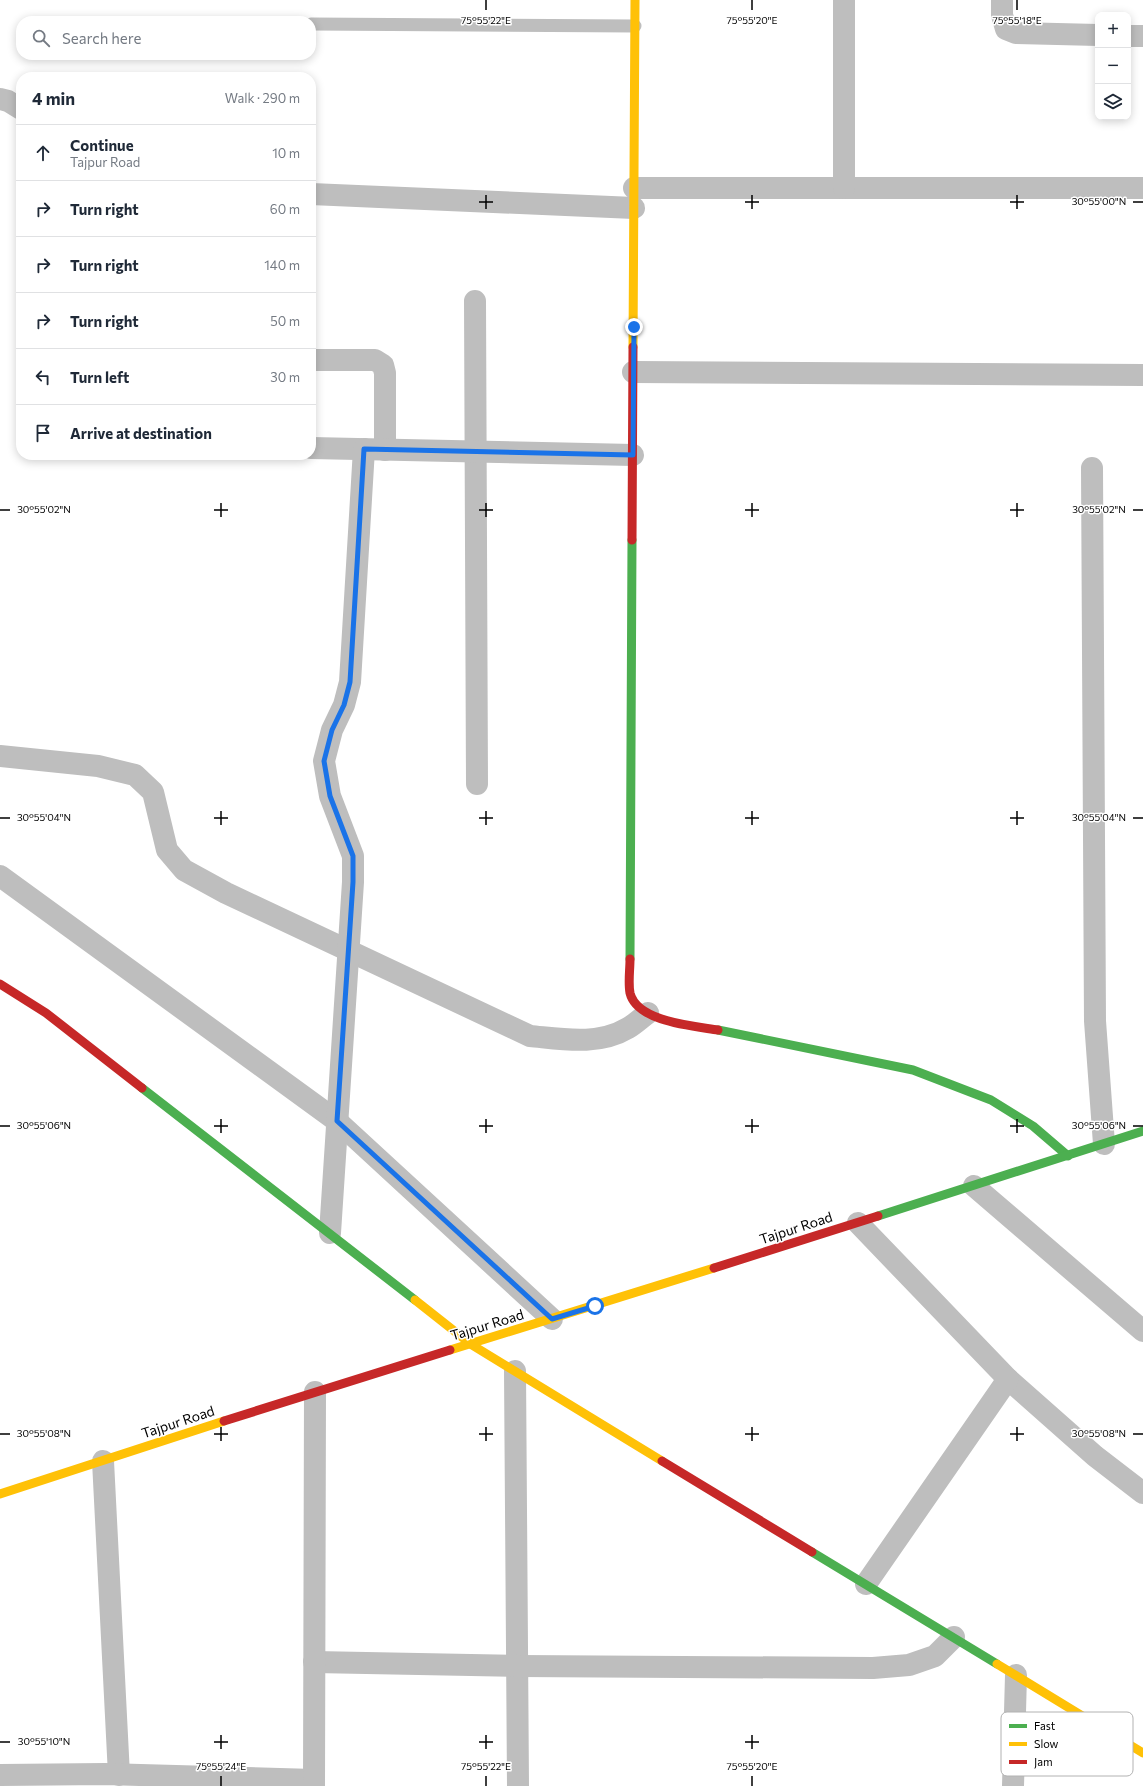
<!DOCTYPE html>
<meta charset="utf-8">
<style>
:root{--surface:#fff;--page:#f2f2f3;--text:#1f2937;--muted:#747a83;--line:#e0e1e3}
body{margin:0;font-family:Commissioner,sans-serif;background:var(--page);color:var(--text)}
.controls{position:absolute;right:12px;top:12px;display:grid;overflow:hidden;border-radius:8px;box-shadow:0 2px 10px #0003}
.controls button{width:36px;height:36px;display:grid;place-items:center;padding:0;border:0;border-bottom:1px solid var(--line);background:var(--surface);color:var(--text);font:20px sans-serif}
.stop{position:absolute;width:12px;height:12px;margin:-9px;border:3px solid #1a73e8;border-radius:50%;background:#fff}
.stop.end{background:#1a73e8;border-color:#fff;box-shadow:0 1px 4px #0008}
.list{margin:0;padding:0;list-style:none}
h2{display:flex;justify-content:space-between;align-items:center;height:52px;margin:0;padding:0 16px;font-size:17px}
h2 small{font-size:13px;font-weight:400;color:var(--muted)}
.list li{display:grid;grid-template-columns:26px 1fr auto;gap:12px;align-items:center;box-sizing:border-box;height:56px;padding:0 16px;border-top:1px solid var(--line)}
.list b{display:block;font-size:15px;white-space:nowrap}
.list p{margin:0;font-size:13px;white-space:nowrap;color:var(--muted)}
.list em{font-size:13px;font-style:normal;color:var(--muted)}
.icon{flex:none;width:22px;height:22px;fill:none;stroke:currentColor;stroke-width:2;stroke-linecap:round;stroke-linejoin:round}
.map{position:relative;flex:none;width:1143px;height:1786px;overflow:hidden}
.search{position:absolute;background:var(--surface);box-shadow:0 2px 10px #0003;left:16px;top:16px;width:300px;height:44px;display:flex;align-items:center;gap:10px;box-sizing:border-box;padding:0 14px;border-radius:16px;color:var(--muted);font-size:15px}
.panel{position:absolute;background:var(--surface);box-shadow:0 2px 10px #0003;left:16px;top:72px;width:300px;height:388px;border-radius:16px}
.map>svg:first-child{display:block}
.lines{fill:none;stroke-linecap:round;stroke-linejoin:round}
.lane{stroke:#bebebe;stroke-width:13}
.street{stroke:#bebebe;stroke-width:22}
.fast{stroke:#4caf50;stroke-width:9}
.slow{stroke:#ffc107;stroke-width:9}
.jam{stroke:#c62828;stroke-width:9}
.route{stroke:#1a73e8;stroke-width:5}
.ticks{fill:none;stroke:#000;stroke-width:1.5}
.labels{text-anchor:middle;stroke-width:3;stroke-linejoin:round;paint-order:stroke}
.street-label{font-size:14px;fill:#000;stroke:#fff}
.key{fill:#fff;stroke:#b2b2b2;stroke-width:1}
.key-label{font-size:11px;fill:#000}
.ticks-label{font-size:10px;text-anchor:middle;fill:#000;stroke:#fff;stroke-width:3;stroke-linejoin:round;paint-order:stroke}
</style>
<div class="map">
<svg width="1143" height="1786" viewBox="0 0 1143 1786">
<rect width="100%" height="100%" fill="#fff"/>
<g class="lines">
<!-- lane -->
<path class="lane" d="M311,24L635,26"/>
<!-- street -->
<g class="street">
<path d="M1002,0V15L1006,29L1016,33L1098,35"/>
<path d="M1128,36H1143"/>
<path d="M0,99L8,101L21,109"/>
<path d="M634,188H1143"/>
<path d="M844,188V0"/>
<path d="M311,194L634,208"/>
<path d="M475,301L477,784"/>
<path d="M311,360H375L383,365L385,373V450"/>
<path d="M633,372L1143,375"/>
<path d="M311,448L633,455"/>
<path d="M1092,468L1095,1021L1104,1144"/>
<path d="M0,756L98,766L135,775L153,792L167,850L184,870L226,893L530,1036C562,1039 598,1046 628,1028C635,1024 641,1018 648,1013"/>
<path d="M0,876L337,1121L552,1319"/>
<path d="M974,1186L1143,1331"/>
<path d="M858,1223L1008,1379L1095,1456L1143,1493"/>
<path d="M330,1233L353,882V856L330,796L324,761L332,730L344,705L350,682L364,449"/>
<path d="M515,1371L518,1786"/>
<path d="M103,1461L119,1775"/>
<path d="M866,1584L1008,1379"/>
<path d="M314,1662L518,1666L873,1668L909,1665L935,1656L954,1637"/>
<path d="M0,1775L105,1774L314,1780"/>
<path d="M314,1786L315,1392"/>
<path d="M1013,1786L1016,1675"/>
</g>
<!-- fast -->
<g class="fast">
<path d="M630,959L632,540"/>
<path d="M718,1030L913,1070L991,1100L1033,1126L1068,1156"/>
<path d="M142,1088L415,1300"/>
<path d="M878,1216L1143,1131"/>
<path d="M812,1552L997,1664"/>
</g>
<!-- slow -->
<g class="slow">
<path d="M633,347L635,0"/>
<path d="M415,1300L472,1345L662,1461"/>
<path d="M450,1350L714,1268"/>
<path d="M0,1494L224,1421"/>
<path d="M997,1664L1143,1753"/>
</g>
<!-- jam -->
<g class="jam">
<path d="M632,540L633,347"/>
<path d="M630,959C630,970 628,983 630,993C637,1022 694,1026 718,1030"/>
<path d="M0,984L46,1013L142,1088"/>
<path d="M714,1268L878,1216"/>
<path d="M224,1421L450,1350"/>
<path d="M662,1461L812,1552"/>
</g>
</g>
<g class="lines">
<!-- route -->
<path class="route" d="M595,1306L552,1319L337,1121L353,882V856L330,796L324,761L332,730L344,705L350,682L364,449L633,455L634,327"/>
</g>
<!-- ticks -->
<path class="ticks" d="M486,0V10M752,0V10M1017,0V10M486,195V209M752,195V209M1017,195V209M479,202H493M745,202H759M1010,202H1024M1133,202H1143M221,503V517M486,503V517M752,503V517M1017,503V517M0,510H10M214,510H228M479,510H493M745,510H759M1010,510H1024M1133,510H1143M221,811V825M486,811V825M752,811V825M1017,811V825M0,818H10M214,818H228M479,818H493M745,818H759M1010,818H1024M1133,818H1143M221,1119V1133M486,1119V1133M752,1119V1133M1017,1119V1133M0,1126H10M214,1126H228M479,1126H493M745,1126H759M1010,1126H1024M1133,1126H1143M221,1427V1441M486,1427V1441M752,1427V1441M1017,1427V1441M0,1434H10M214,1434H228M479,1434H493M745,1434H759M1010,1434H1024M1133,1434H1143M221,1735V1749M486,1735V1749M752,1735V1749M0,1742H10M214,1742H228M479,1742H493M745,1742H759M221,1776V1786M486,1776V1786M752,1776V1786"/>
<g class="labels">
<!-- street labels -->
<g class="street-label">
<text transform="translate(796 1228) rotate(-18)" y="5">Tajpur Road</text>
<text transform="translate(487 1325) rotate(-17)" y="5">Tajpur Road</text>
<text transform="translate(178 1422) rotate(-18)" y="5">Tajpur Road</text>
</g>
</g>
<!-- legend -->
<rect x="1001" y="1712" width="132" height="64" rx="6" class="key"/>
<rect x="1009" y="1724" width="18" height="4" fill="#4caf50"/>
<rect x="1009" y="1742" width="18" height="4" fill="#ffc107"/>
<rect x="1009" y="1760" width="18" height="4" fill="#c62828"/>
<g class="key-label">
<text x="1034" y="1730">Fast</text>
<text x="1034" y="1748">Slow</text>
<text x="1034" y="1766">Jam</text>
</g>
<g class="ticks-label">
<text x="486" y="24">75°55'22"E</text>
<text x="752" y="24">75°55'20"E</text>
<text x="1017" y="24">75°55'18"E</text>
<text x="1099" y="205">30°55'00"N</text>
<text x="1099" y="513">30°55'02"N</text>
<text x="44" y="513">30°55'02"N</text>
<text x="1099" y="821">30°55'04"N</text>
<text x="44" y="821">30°55'04"N</text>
<text x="1099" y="1129">30°55'06"N</text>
<text x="44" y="1129">30°55'06"N</text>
<text x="44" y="1437">30°55'08"N</text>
<text x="1099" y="1437">30°55'08"N</text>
<text x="44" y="1745">30°55'10"N</text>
<text x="221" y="1770">75°55'24"E</text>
<text x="486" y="1770">75°55'22"E</text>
<text x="752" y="1770">75°55'20"E</text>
</g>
</svg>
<div class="controls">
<button>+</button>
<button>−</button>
<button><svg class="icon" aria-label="layers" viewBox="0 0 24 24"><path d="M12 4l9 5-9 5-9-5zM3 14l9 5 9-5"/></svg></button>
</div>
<div class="stop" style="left:595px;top:1306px"></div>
<div class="stop end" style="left:634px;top:327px"></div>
<div class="search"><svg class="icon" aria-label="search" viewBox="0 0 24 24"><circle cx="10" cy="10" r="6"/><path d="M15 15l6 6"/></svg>Search here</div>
<section class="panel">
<h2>4 min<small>Walk · 290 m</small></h2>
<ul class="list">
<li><svg class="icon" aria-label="ahead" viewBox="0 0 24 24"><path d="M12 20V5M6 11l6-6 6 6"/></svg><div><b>Continue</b><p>Tajpur Road</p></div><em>10 m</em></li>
<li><svg class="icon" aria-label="right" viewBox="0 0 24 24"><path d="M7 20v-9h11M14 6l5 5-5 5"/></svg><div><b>Turn right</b></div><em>60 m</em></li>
<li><svg class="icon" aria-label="right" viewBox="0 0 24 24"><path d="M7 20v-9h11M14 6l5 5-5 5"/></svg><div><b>Turn right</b></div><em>140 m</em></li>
<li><svg class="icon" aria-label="right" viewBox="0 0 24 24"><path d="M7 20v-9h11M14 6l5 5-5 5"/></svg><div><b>Turn right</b></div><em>50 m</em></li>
<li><svg class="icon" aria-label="left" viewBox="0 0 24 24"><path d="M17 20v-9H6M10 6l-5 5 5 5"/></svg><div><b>Turn left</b></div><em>30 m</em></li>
<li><svg class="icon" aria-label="arrive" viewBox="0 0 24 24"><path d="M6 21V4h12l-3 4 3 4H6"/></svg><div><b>Arrive at destination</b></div></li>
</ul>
</section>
</div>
